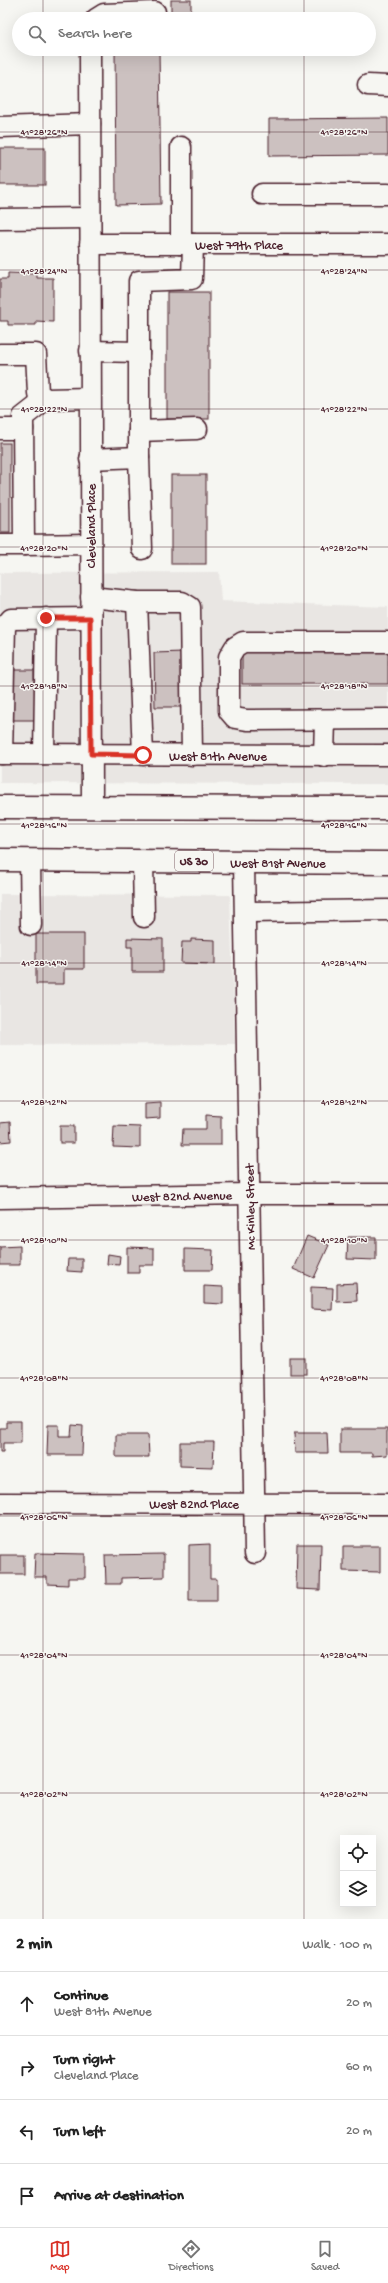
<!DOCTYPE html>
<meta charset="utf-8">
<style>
:root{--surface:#fff;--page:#f2f2f2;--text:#222;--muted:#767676;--line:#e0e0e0;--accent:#d93025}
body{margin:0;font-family:"Gochi Hand",sans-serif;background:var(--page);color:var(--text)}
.controls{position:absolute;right:12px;bottom:12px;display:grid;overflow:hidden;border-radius:0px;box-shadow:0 4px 16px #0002}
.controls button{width:36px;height:36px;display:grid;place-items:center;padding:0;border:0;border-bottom:1px solid var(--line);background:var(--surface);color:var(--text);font:20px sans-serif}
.stop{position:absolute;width:12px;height:12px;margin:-9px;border:3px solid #d93025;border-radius:50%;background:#fff}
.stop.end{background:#d93025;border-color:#fff;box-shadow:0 1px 4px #0008}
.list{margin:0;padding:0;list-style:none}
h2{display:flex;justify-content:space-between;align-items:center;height:52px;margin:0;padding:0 16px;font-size:17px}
h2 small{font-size:13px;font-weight:400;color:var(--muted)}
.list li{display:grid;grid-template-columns:26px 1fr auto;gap:12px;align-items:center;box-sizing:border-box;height:64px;padding:0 16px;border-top:1px solid var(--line)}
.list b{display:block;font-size:15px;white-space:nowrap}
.list p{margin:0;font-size:13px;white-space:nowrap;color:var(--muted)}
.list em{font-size:13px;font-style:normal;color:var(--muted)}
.icon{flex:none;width:22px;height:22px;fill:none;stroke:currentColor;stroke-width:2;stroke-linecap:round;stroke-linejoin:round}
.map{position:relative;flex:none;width:388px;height:1919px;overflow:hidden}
.search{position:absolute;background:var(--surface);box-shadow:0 4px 16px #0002;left:12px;right:12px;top:12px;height:44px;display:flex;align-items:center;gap:10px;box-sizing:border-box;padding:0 14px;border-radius:22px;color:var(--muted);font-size:15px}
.sheet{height:308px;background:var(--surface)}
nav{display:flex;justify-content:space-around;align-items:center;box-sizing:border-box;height:56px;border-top:1px solid var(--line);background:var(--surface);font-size:11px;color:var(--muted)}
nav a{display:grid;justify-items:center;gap:2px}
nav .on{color:var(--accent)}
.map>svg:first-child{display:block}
.built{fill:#e9e6e3}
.building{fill:#ccc1c0;stroke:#4a1f2b}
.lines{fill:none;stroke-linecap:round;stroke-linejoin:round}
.minor-casing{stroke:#4a1f2b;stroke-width:23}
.major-casing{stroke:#4a1f2b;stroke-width:25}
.minor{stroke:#f6f6f2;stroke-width:20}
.major{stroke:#f6f6f2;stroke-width:22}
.route{stroke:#d93025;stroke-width:5}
.ticks{fill:none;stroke:#4a1f2b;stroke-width:1;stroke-opacity:0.45}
.labels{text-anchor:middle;stroke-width:3;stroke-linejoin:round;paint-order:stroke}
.shield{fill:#f6f6f2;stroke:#7e6067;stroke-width:1}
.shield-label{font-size:12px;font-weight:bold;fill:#4a1f2b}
.street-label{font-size:13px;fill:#4a1f2b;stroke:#f6f6f2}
.ticks-label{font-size:10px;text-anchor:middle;fill:#4a1f2b;stroke:#f6f6f2;stroke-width:3;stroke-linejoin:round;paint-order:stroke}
</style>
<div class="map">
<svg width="388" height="1919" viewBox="0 0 388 1919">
<rect width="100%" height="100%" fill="#f6f6f2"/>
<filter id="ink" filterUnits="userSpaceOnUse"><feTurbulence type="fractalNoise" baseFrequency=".025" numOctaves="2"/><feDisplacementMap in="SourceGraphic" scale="8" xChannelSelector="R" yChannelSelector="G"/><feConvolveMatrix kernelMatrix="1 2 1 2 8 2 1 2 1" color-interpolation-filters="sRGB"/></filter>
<g filter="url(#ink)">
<!-- built -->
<g class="built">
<path d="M219,572L221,601L388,607V784L0,783V573Z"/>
<path d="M0,894L230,895L235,1044L0,1045Z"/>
</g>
<!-- building -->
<g class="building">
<rect x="171" y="0" width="20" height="19"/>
<path d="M115,49H159L161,204L116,205Z"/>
<path d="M388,118V155L269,156V119Z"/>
<rect x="0" y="148" width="45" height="37"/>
<path d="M8,273L37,274V278H53V322L36,321V325H8V321H0V279H8Z"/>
<rect x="167" y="292" width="42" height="127"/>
<rect x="0" y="443" width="10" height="90"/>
<rect x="171" y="475" width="35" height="89"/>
<rect x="242" y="648" width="146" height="36"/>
<path d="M183,652L184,707H155L154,653Z"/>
<path d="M12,670H34L35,720H13Z"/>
<path d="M36,934H84V969H64V984H36Z"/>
<path d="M127,938L163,939V972H132V947H127Z"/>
<path d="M191,939L215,940V964L181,963L182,942H191Z"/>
<path d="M160,1102V1118L145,1119V1103Z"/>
<path d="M206,1115L221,1116V1145H182L183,1129H206Z"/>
<path d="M10,1122L11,1141L0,1142V1123Z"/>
<rect x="60" y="1126" width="14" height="17"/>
<path d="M114,1126L140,1127V1148L113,1147Z"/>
<path d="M307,1236L329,1245L314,1278L293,1269Z"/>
<path d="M348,1237H376V1260L347,1259Z"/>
<path d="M20,1246V1265H0V1247Z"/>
<path d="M127,1247L154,1248V1265H139V1273H127Z"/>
<path d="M185,1249L213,1250L212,1270H185Z"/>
<path d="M108,1254L120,1256L119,1265L107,1264Z"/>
<path d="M68,1259H82V1272L67,1271Z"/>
<path d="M356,1283L357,1301L337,1302V1284Z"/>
<path d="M204,1286L223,1287V1304L204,1303Z"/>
<path d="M311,1287L333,1288L332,1310L311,1309Z"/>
<rect x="290" y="1358" width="16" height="16"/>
<path d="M6,1422H21V1443H3V1452H0V1428H6Z"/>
<path d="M48,1425H59V1436H71L72,1425L83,1426L82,1455H47Z"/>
<path d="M340,1429H387V1455L372,1456V1453H340Z"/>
<path d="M294,1433H327L328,1453H295Z"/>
<path d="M116,1435H148L149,1457H116Z"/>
<path d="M180,1442H214L213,1467L180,1466Z"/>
<path d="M210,1544V1579H217V1601H189V1545Z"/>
<path d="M297,1544H321L320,1590L296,1589Z"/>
<path d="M343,1546H380V1572L343,1571Z"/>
<path d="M35,1553L85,1554V1578H68V1585L47,1584V1577H34Z"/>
<path d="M164,1554V1577L121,1578V1584H106L105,1555Z"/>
<rect x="0" y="1555" width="24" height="19"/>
</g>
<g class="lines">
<defs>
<g id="minor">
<path d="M96,19L104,14L155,12"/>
<path d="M90,49L92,807"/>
<path d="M368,85L388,86"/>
<path d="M0,127L90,124"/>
<path d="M262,194H388"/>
<path d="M0,219L90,218"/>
<path d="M90,244H388"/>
<path d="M181,244V147"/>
<path d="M90,351L139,352"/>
<path d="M0,354H36L38,393L46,399L90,398"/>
<path d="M46,399L23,417L24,545L90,544"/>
<path d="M0,429H23"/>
<path d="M139,431L197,429"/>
<path d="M139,457V281L192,279L193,244"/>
<path d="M90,459L139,457L142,549"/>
<path d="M0,545H24"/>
<path d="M91,597L137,602H182L190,607L192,755"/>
<path d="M137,602L143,755"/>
<path d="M388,642H243L235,647L229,657V711L235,718L247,720L388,719"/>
<path d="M0,754L388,755"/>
<path d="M2,754L5,626L11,619L91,618"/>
<path d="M44,754L46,618"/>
<path d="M324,756L325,720"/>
<path d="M30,860L31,925"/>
<path d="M143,861L144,917"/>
<path d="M244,862L255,1553"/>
<path d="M246,912L388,910"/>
<path d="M0,1198L248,1194H388"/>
<path d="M0,1503L388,1504"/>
</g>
<g id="major">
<path d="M0,807L388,808"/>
<path d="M0,860L388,863"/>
</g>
</defs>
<!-- minor casing -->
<use href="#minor" class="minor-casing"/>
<!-- major casing -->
<use href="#major" class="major-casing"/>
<!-- minor -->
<use href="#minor" class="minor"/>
<!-- major -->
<use href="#major" class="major"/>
</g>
</g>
<g class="lines" filter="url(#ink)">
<!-- route -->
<path class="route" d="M46,618H90L91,754L143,755"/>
</g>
<!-- ticks -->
<path class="ticks" d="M43,0V19M304,0V19M43,49V1919M304,49V1919M0,132H388M0,270H388M0,409H388M0,547H388M0,686H388M0,824H388M0,963H388M0,1101H388M0,1240H388M0,1378H388M0,1516H388M0,1655H388M0,1793H388"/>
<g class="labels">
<!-- shield labels -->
<rect class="shield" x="175" y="851" width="38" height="20" rx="3"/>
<g class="shield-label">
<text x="194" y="865">US 30</text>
</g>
<!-- street labels -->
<g class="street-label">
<text x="239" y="249">West 79th Place</text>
<text transform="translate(90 526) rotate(-90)" y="5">Cleveland Place</text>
<text x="218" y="760">West 81th Avenue</text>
<text x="278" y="867">West 81st Avenue</text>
<text transform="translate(182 1195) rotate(-1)" y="5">West 82nd Avenue</text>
<text transform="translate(249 1207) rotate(-91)" y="5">Mc Kinley Street</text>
<text x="194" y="1508">West 82nd Place</text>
</g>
</g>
<g class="ticks-label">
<text x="44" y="135">41°28'26"N</text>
<text x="344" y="135">41°28'26"N</text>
<text x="44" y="274">41°28'24"N</text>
<text x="344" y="274">41°28'24"N</text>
<text x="44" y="412">41°28'22"N</text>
<text x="344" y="412">41°28'22"N</text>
<text x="44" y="551">41°28'20"N</text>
<text x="344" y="551">41°28'20"N</text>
<text x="44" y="689">41°28'18"N</text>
<text x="344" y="689">41°28'18"N</text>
<text x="44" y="828">41°28'16"N</text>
<text x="344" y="828">41°28'16"N</text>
<text x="44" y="966">41°28'14"N</text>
<text x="344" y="966">41°28'14"N</text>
<text x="44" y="1105">41°28'12"N</text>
<text x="344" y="1105">41°28'12"N</text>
<text x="44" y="1243">41°28'10"N</text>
<text x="344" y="1243">41°28'10"N</text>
<text x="44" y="1381">41°28'08"N</text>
<text x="344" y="1381">41°28'08"N</text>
<text x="44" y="1520">41°28'06"N</text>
<text x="344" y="1520">41°28'06"N</text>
<text x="44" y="1658">41°28'04"N</text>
<text x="344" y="1658">41°28'04"N</text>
<text x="44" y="1797">41°28'02"N</text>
<text x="344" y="1797">41°28'02"N</text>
</g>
</svg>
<div class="controls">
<button><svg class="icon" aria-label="locate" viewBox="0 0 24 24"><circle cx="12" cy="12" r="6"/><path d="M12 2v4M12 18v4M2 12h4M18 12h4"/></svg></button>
<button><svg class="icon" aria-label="layers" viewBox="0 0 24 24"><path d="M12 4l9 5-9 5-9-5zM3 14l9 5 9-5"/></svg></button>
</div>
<div class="stop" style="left:143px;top:755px"></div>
<div class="stop end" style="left:46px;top:618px"></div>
<div class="search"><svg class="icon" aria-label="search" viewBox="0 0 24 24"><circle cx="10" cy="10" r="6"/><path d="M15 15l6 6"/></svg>Search here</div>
</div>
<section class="sheet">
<h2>2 min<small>Walk · 100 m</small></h2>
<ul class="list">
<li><svg class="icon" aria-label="ahead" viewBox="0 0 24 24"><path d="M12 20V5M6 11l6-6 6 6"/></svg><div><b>Continue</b><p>West 81th Avenue</p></div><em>20 m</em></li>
<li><svg class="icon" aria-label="right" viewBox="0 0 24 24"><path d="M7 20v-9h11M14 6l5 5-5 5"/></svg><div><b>Turn right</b><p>Cleveland Place</p></div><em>60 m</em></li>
<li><svg class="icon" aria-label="left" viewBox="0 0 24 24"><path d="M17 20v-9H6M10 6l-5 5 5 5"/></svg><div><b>Turn left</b></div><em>20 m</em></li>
<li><svg class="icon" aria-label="arrive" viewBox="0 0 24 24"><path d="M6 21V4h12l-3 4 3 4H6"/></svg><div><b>Arrive at destination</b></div></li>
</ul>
</section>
<nav>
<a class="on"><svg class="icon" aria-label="map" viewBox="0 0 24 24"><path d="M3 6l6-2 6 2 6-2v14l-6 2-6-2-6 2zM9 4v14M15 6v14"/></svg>Map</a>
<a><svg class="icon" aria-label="directions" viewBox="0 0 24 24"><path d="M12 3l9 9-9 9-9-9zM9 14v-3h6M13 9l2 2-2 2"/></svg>Directions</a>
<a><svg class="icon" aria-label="saved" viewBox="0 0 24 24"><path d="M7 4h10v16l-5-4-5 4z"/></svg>Saved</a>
</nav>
